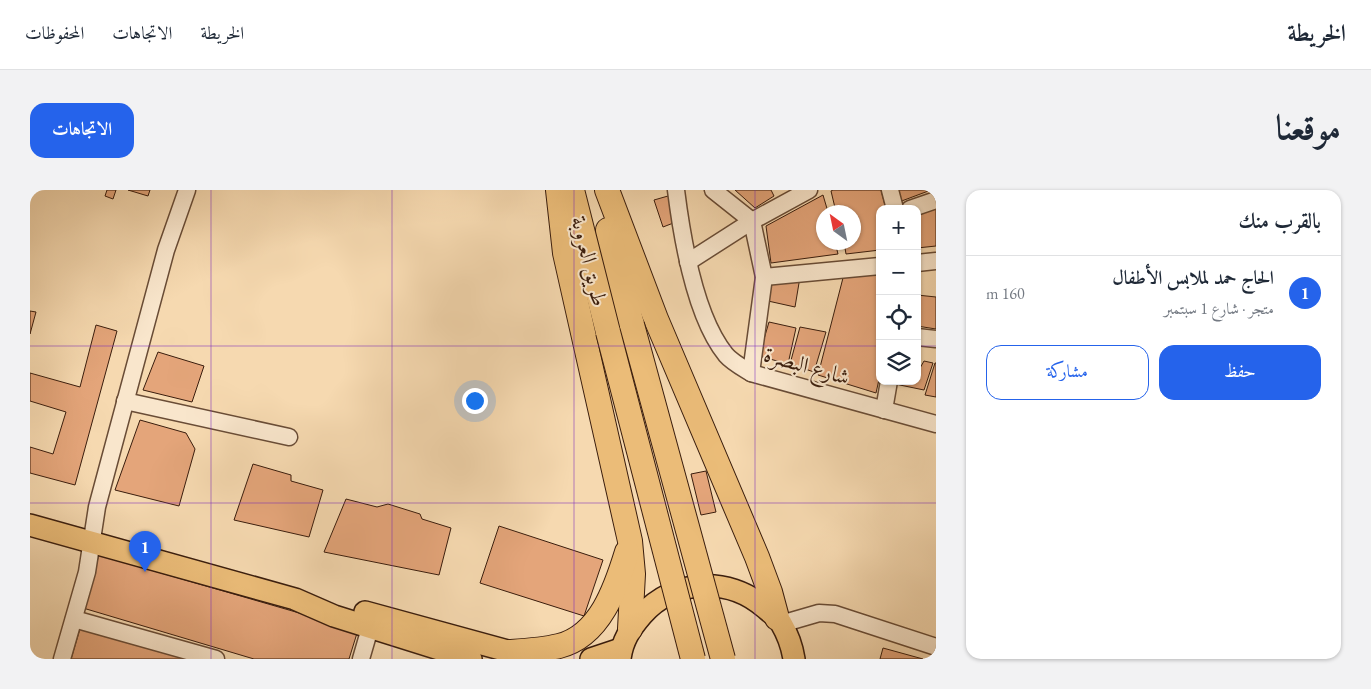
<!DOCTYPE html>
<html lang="ar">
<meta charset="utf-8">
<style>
:root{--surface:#fff;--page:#f2f2f3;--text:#1f2937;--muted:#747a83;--line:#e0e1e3;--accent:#2563eb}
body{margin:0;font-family:"EB Garamond",Amiri,serif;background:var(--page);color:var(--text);direction:rtl}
.controls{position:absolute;right:15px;top:15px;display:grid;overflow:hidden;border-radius:10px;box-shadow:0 1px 4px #0004}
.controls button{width:45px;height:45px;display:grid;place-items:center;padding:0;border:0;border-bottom:1px solid var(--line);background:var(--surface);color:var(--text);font:25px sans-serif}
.compass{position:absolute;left:786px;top:15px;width:45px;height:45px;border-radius:50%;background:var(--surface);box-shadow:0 1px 4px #0004;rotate:327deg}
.you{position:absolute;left:444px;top:210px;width:18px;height:18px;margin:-12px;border:4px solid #fff;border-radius:50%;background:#1a73e8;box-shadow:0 0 0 8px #1a73e833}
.badge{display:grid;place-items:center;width:32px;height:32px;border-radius:50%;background:var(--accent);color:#fff;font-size:16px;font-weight:700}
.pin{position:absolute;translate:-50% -41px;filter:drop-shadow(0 1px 2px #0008)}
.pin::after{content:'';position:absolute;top:26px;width:18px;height:15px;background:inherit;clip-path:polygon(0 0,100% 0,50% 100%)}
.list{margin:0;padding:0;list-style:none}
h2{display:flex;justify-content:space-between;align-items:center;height:65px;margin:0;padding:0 20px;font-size:21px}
h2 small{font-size:16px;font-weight:400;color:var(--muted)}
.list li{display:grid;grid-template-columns:32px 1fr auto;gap:15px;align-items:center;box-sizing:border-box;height:75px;padding:0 20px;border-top:1px solid var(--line)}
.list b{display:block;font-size:19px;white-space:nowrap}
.list p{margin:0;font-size:16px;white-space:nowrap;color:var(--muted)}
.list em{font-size:16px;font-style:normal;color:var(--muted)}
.actions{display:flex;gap:10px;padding:15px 20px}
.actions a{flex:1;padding:11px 0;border:1px solid var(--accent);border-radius:15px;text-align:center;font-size:18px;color:var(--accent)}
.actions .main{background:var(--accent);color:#fff}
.icon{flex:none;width:28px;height:28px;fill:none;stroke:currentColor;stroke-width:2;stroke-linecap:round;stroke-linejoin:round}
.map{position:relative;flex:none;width:906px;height:469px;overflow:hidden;direction:ltr;border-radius:15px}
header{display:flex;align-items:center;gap:30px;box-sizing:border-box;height:70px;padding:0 25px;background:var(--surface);border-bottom:1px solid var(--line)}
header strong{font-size:24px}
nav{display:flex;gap:28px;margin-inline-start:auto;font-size:18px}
.intro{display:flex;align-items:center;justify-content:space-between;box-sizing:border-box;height:120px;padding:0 30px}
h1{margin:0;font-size:35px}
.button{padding:12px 22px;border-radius:15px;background:var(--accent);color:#fff;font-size:18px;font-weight:700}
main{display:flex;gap:30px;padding:0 30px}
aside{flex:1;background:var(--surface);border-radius:15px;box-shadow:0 1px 4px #0004}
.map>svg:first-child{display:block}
.building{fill:#e4a57a;stroke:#3a1d0d}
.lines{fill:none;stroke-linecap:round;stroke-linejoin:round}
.minor-casing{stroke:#694c36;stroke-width:19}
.major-casing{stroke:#3a1d0d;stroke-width:24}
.highway-casing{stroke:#3a1d0d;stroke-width:26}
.minor{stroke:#f9e6cc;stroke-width:16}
.major{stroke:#ebbc78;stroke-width:21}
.highway{stroke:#ebbc78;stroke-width:24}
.highway-bridge-casing{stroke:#3a1d0d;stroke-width:26;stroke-linecap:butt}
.highway-bridge{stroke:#ebbc78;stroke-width:24}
.grid{fill:none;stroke:#7b2cbf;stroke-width:1;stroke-opacity:0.55}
.labels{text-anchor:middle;stroke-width:4;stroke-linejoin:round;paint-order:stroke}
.street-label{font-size:22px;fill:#3a1d0d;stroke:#f9e6cc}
</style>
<header>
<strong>الخريطة</strong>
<nav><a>الخريطة</a><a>الاتجاهات</a><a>المحفوظات</a></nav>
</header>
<div class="intro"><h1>موقعنا</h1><a class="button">الاتجاهات</a></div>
<main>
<aside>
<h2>بالقرب منك<small></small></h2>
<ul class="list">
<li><span class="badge">1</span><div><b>الحاج حمد لملابس الأطفال</b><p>متجر · شارع 1 سبتمبر</p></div><em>160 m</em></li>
</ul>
<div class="actions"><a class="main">حفظ</a><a>مشاركة</a></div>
</aside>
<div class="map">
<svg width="906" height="469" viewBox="0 0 906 469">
<rect width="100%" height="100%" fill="#f6d9b0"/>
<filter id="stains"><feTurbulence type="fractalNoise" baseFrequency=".004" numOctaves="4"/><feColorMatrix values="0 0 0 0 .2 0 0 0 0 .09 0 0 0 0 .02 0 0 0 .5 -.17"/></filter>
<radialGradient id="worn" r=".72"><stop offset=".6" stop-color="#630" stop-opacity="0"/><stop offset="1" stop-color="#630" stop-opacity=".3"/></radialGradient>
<!-- building -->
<g class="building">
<path d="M77,0H86L83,9L75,6Z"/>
<path d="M98,0H120L118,6Z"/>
<path d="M705,0H741L744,6L725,18Z"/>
<path d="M803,0H851L856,19H850V60L816,64L814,52H824V22H806L801,1Z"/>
<path d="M865,0H901L869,12Z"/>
<path d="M793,5L798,22H794V52H805L808,64L741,73L736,36Z"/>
<path d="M638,6L646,32L633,37L624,10Z"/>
<path d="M906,12V56L887,58V19Z"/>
<path d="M850,81V185L846,203L788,185L814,84Z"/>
<path d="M770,87L765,117L738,111L740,89Z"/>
<path d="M887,105L906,107V139L887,136Z"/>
<path d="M0,121L6,122L0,144Z"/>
<path d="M739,132L766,138L758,174L729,166Z"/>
<path d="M66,135L87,141L45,295L0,283V257L23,264L36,222L0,211V183L50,197Z"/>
<path d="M770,137L796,142L784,182L760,174Z"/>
<path d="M128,162L174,176L162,212L113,200Z"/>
<path d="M894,171L903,173L894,200L865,194L866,191H887V178H890Z"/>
<path d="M905,173H906V207L895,205Z"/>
<path d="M110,230L156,243L165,259L149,316L85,300Z"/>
<path d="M223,274L261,285V291L293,300L279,347L204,330Z"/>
<path d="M676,281L686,322L671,325L661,284Z"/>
<path d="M316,309L347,317L358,314L390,324L392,329L421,338L409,385L294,362Z"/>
<path d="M469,336L573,370L554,426L450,393Z"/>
<path d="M69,365L328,440L319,469H224L53,418Z"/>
<path d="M52,432L180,469H41Z"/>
<path d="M853,458L893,469H850Z"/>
</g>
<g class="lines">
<defs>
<g id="minor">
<path d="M646,0C652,48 665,127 696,165C702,172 713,178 721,183L906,234"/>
<path d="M683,0L722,31L734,87L721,183"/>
<path d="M860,0L865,19"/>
<path d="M880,19L906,10"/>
<path d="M658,72L722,31L779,0"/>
<path d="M887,73L906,71"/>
<path d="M734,87L850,76"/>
<path d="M887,147L906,149"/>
<path d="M95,211L259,247"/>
<path d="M854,220L859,191"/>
<path d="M44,429L186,469"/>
<path d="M751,434L789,423L805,424L906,457"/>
<path d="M32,469L57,382L67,317L136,60L157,0"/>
<path d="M331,469L340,438"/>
</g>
<g id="major">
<path d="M0,335L265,409L304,426L441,469"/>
<path d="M335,422L496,466"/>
<path d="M561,469L591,459"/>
<path d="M590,469C592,451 600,439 612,425C644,389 698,386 734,417C740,422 747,427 751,433C758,445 762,456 764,469"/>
</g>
<g id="highway">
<path d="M528,0L535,63L600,351L603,384L600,439"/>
<path d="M542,0L578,142"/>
<path d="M577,0L626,129L727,367L740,402L747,428"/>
<path d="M578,40L602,135"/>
<path d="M479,462C495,461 513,460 529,456C570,446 586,398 597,362"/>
</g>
</defs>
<!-- minor casing -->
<use href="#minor" class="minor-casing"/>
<!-- major casing -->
<use href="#major" class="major-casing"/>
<!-- highway casing -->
<use href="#highway" class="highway-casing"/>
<!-- minor -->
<use href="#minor" class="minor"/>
<!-- major -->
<use href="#major" class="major"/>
<!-- highway -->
<use href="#highway" class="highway"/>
<defs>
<g id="highway-bridge">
<path d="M602,135L693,469"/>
<path d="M578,142L663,469"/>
</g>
</defs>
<!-- highway-bridge casing -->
<use href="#highway-bridge" class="highway-bridge-casing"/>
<!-- highway-bridge -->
<use href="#highway-bridge" class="highway-bridge"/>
</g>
<!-- grid -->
<path class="grid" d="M181,0V469M362,0V469M544,0V469M725,0V469M0,156H850M887,156H906M0,313H906"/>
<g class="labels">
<!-- street labels -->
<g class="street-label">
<text transform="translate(560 71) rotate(76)" y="8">طريق العروبة</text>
<text transform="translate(777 175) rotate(16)" y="8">شارع البصرة</text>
</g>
</g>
<rect width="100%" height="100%" filter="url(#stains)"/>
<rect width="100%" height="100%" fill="url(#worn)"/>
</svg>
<div class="controls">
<button>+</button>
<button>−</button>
<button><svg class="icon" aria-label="locate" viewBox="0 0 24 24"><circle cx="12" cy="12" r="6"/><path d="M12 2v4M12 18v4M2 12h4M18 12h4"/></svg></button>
<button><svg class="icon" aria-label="layers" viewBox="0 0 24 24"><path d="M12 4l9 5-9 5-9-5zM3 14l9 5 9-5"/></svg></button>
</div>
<svg class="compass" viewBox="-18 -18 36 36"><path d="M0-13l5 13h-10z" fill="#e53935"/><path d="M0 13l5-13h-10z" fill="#747a83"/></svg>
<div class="you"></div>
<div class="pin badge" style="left:115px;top:382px">1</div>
</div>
</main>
